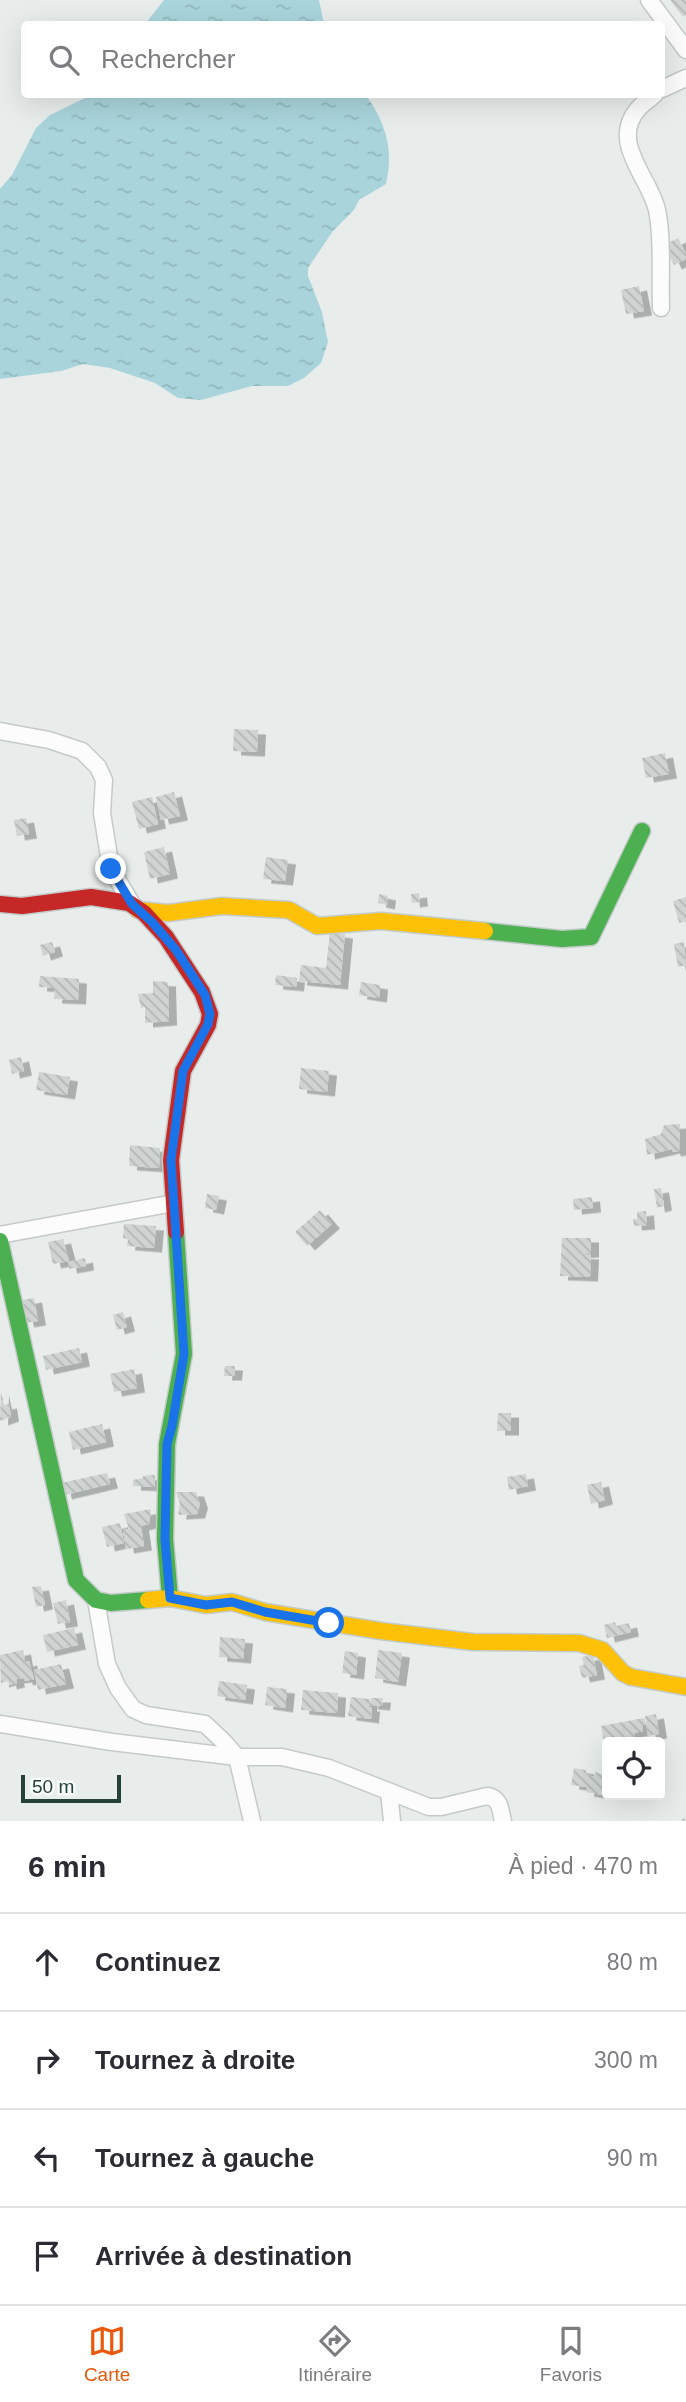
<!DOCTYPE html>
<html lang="fr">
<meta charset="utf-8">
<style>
:root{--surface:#fff;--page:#f2f2f3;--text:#2b2b33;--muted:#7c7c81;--line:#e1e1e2;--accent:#ea580c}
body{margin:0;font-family:Helvetica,sans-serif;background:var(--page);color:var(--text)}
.controls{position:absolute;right:21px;bottom:21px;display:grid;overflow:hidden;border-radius:7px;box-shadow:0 7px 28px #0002}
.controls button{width:63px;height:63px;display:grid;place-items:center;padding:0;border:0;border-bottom:2px solid var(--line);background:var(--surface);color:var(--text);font:35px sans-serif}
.scale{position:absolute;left:21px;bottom:18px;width:100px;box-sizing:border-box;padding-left:7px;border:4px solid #24423a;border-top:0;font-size:19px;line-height:24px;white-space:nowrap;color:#24423a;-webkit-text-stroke:5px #f7fbf9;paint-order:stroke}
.stop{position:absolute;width:21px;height:21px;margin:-16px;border:5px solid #1a73e8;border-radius:50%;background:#fff}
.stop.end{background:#1a73e8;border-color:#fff;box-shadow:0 2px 7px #0008}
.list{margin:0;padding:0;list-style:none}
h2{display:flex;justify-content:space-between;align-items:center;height:91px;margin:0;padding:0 28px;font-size:30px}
h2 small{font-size:23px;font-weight:400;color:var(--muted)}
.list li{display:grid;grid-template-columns:46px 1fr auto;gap:21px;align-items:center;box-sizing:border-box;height:98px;padding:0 28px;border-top:2px solid var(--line)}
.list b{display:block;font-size:26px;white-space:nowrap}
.list em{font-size:23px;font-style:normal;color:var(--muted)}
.icon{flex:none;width:38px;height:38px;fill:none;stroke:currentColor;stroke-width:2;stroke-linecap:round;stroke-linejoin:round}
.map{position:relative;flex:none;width:686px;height:1821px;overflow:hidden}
.search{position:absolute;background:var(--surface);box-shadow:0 7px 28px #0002;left:21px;right:21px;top:21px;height:77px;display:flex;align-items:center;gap:18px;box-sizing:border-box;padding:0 24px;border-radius:7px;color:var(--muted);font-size:26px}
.sheet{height:483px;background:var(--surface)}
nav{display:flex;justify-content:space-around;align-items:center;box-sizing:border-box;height:98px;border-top:2px solid var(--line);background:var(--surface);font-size:19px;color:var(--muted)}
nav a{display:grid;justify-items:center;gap:4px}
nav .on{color:var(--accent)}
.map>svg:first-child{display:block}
.water{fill:url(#water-ripples)}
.building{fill:url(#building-back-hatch);filter:url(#shadow)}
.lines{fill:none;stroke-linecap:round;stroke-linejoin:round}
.street-casing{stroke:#c5cac8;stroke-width:19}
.fast-casing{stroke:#c3cbc8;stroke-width:19}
.slow-casing{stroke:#c3cbc8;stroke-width:19}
.jam-casing{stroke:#c3cbc8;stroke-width:19}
.path{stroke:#c3ccca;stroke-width:2.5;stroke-dasharray:3.5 5;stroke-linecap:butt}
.street{stroke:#fcfcfc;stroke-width:16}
.fast{stroke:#4caf50;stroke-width:16}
.slow{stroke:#ffc107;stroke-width:16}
.jam{stroke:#c62828;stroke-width:16}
.route{stroke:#1a73e8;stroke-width:9}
</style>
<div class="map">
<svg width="686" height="1821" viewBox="0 0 686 1821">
<defs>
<pattern id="water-ripples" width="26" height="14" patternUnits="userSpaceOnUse" patternTransform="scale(1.75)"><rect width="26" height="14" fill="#a9d4db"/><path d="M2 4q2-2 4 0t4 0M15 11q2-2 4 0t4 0" fill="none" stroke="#91b7bd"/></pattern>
<pattern id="building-back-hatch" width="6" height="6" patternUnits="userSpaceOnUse" patternTransform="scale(1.75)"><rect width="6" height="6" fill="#cfd4d2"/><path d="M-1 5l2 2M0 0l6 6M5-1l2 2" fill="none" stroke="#b2b7b5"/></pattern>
<filter id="shadow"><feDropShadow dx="8" dy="4.5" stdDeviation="0" flood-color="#0004"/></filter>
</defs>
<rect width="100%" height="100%" fill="#e8edeb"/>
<!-- water -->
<g class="water">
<path d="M164,0H319L324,24H145Z"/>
<path d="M366,95C386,124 394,149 386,184L359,200L354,210L333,231L308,268V276L322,312L328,342L321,363L304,378L288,386H252L201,400L178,398L155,383L110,368L83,364L61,371L0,379V189L12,175L36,128L50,115L91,95Z"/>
</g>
<!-- building -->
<g class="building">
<path d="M670,0H686V15L683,17Z"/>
<path d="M678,238L686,254V259L674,265L664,245Z"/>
<path d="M639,286L644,311L626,314L621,290Z"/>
<path d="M234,729L258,730L257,752L233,751Z"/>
<path d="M665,753L669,774L646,778L642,758Z"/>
<path d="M174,792L180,816L161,820L156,797Z"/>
<path d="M152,797L158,824L139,829L132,802Z"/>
<path d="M26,818L29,834L17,836L14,820Z"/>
<path d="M164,847L170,874L150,879L144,852Z"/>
<path d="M266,857L288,860L285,881L263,879Z"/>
<path d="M419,893L420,902L412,903L411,894Z"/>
<path d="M379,894L388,896L387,905L378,903Z"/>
<path d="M686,897V921L679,923L673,901Z"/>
<path d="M330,932L345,934L340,985L299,981L301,965L326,968Z"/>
<path d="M52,942L55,952L43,956L40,945Z"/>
<path d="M684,942L686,965L678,967L674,944Z"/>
<path d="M276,975L297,978L296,987L275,985Z"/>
<path d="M40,976L79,979L78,1000L54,999L55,988L39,987Z"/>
<path d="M153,981L168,982L169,1021L145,1023V1007L141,1008L138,994L153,993Z"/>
<path d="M361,982L380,985L379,998L359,995Z"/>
<path d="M21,1057L24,1071L12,1074L9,1060Z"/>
<path d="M301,1068L329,1071L327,1092L299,1089Z"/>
<path d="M39,1072L70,1077L67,1095L36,1090Z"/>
<path d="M680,1124L679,1151L673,1152L672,1149L647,1155L645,1139L661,1134L664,1125Z"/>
<path d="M130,1145L160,1148L159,1168L129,1166Z"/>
<path d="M661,1188L664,1206L657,1208L654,1189Z"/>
<path d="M207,1194L219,1196L216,1210L205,1208Z"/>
<path d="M592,1197L593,1208L574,1210L573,1199Z"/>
<path d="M320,1210L332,1224L307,1246L295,1232Z"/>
<path d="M646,1211L647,1225L634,1226L633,1219H637V1212Z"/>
<path d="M124,1224L156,1226L154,1248L127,1246L128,1239L123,1238Z"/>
<path d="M562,1238H591V1253L570,1254L591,1255L590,1277L560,1276Z"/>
<path d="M63,1239L69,1261L53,1264L48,1242Z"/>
<path d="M85,1258L86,1266L69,1269L68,1262Z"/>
<path d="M34,1298L38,1321L26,1323L22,1300Z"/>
<path d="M123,1312L127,1327L117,1330L113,1315Z"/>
<path d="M79,1348L82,1362L46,1370L43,1356Z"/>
<path d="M225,1366H235L234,1376H224Z"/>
<path d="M134,1369L137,1388L114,1392L110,1374Z"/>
<path d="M1,1391L4,1405L9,1404L11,1417L0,1421Z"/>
<path d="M498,1413H511V1431H497Z"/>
<path d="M102,1424L106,1442L73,1450L69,1432Z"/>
<path d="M107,1473L110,1484L64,1495L61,1483Z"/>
<path d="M526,1474L528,1486L509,1490L507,1477Z"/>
<path d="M155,1475V1487L133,1486V1480L143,1478V1476Z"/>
<path d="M601,1482L605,1500L591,1504L587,1485Z"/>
<path d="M176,1492H196L200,1504L197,1514L178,1515L180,1504Z"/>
<path d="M151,1509L149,1524L141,1526L144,1546L126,1549L123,1530L129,1529L124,1514Z"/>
<path d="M120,1523L124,1543L107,1547L102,1527Z"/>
<path d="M41,1586L45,1605L36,1607L32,1587Z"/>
<path d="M66,1600L70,1622L58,1624L53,1603Z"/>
<path d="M615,1622L616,1626L629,1623L631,1632L607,1638L604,1625Z"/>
<path d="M74,1628L78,1645L47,1652L43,1635Z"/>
<path d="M220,1637L245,1639L243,1659L219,1657Z"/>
<path d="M23,1650L25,1662L29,1661L34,1679L25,1681L24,1678L16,1679L17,1683L9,1685L8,1681L1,1683L0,1655Z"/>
<path d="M378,1650L402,1653L398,1682L375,1678Z"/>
<path d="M345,1651L358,1653L356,1675L342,1673Z"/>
<path d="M593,1655L597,1675L582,1678L579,1666L584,1665L582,1657Z"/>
<path d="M61,1664L66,1684L38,1690L34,1670Z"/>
<path d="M219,1681L247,1685L245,1700L217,1696Z"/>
<path d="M267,1687L287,1689L285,1708L265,1705Z"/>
<path d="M303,1690L338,1693L337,1713L301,1710Z"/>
<path d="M351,1697L370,1699L369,1707H372L371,1719L348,1716Z"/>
<path d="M371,1698H383L382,1706L370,1705Z"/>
<path d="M656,1714L659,1734L648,1736L645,1716Z"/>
<path d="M644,1718L646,1724L642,1725L643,1731L634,1733L636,1741L607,1742L606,1753L601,1726Z"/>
<path d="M574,1768L586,1770V1774L594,1777L595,1772L604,1775L602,1779L607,1780V1790L604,1789L602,1795L586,1792L587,1787L571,1785Z"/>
</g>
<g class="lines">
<defs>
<g id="street">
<path d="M649,0L686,50"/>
<path d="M662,89L686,78"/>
<path d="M655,94C650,99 643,103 638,109C609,142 650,178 657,210C663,238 660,279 661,308"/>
<path d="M0,731L49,740L82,751L98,767L104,780L102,813L111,869L132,904"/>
<path d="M0,1235L174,1203"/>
<path d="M96,1600L107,1664L118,1688L133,1709L146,1715L205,1724L224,1742L237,1757L252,1821"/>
<path d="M0,1724L112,1742L237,1757H282L329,1768L429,1807H441L487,1796C501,1798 500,1810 503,1821"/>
<path d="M389,1792L392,1821"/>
</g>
<g id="fast">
<path d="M485,931L562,939L591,937L642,831"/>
<path d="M0,1241L76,1580L96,1600L111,1603L148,1600"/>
<path d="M170,1598L165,1539L167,1444L184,1354L176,1232"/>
</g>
<g id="slow">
<path d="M138,910L168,913L222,906L289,910L317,926L381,921L485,931"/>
<path d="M148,1600L170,1598L206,1605L232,1602L265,1612L381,1631L473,1642L579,1643L602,1650L623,1673L631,1677L686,1687"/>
</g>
<path id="jam" d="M0,904L22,906L91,897L129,903L144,913L166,937L202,992L210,1014L208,1025L183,1071L171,1160L176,1232"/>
</defs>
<!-- street casing -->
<use href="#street" class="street-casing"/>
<!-- fast casing -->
<use href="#fast" class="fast-casing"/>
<!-- slow casing -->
<use href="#slow" class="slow-casing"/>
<!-- jam casing -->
<use href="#jam" class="jam-casing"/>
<!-- path -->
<path class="path" d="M682,1821L686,1818"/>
<!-- street -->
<use href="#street" class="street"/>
<!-- fast -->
<use href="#fast" class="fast"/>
<!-- slow -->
<use href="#slow" class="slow"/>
<!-- jam -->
<use href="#jam" class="jam"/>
</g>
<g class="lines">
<!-- route -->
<path class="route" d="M111,869L132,904L152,922L176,950L205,995L210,1014L208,1024L183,1071L171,1160L184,1354L172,1426L167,1444L165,1539L170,1598L206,1605L232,1602L265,1612L329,1623"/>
</g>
</svg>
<div class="controls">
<button><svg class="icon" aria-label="locate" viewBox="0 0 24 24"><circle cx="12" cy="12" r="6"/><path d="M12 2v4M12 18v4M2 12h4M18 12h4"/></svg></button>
</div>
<div class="scale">50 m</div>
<div class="stop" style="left:329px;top:1623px"></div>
<div class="stop end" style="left:111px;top:869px"></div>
<div class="search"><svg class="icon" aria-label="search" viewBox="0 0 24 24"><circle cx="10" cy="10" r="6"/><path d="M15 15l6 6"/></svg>Rechercher</div>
</div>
<section class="sheet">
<h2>6 min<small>À pied · 470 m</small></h2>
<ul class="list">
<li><svg class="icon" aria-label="ahead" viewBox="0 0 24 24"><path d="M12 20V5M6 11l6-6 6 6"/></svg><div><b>Continuez</b></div><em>80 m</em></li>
<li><svg class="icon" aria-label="right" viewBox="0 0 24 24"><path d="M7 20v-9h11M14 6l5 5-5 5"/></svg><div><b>Tournez à droite</b></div><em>300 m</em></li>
<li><svg class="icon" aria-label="left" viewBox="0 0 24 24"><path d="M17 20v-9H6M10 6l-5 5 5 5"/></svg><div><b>Tournez à gauche</b></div><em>90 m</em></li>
<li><svg class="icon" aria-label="arrive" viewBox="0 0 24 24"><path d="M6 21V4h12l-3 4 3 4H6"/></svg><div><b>Arrivée à destination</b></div></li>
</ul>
</section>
<nav>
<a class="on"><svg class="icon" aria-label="map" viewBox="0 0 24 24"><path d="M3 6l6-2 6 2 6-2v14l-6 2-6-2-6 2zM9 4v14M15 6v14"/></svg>Carte</a>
<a><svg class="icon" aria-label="directions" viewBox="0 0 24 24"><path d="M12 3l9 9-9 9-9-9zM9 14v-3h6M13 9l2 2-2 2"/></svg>Itinéraire</a>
<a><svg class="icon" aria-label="saved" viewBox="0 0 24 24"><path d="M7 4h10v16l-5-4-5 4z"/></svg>Favoris</a>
</nav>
